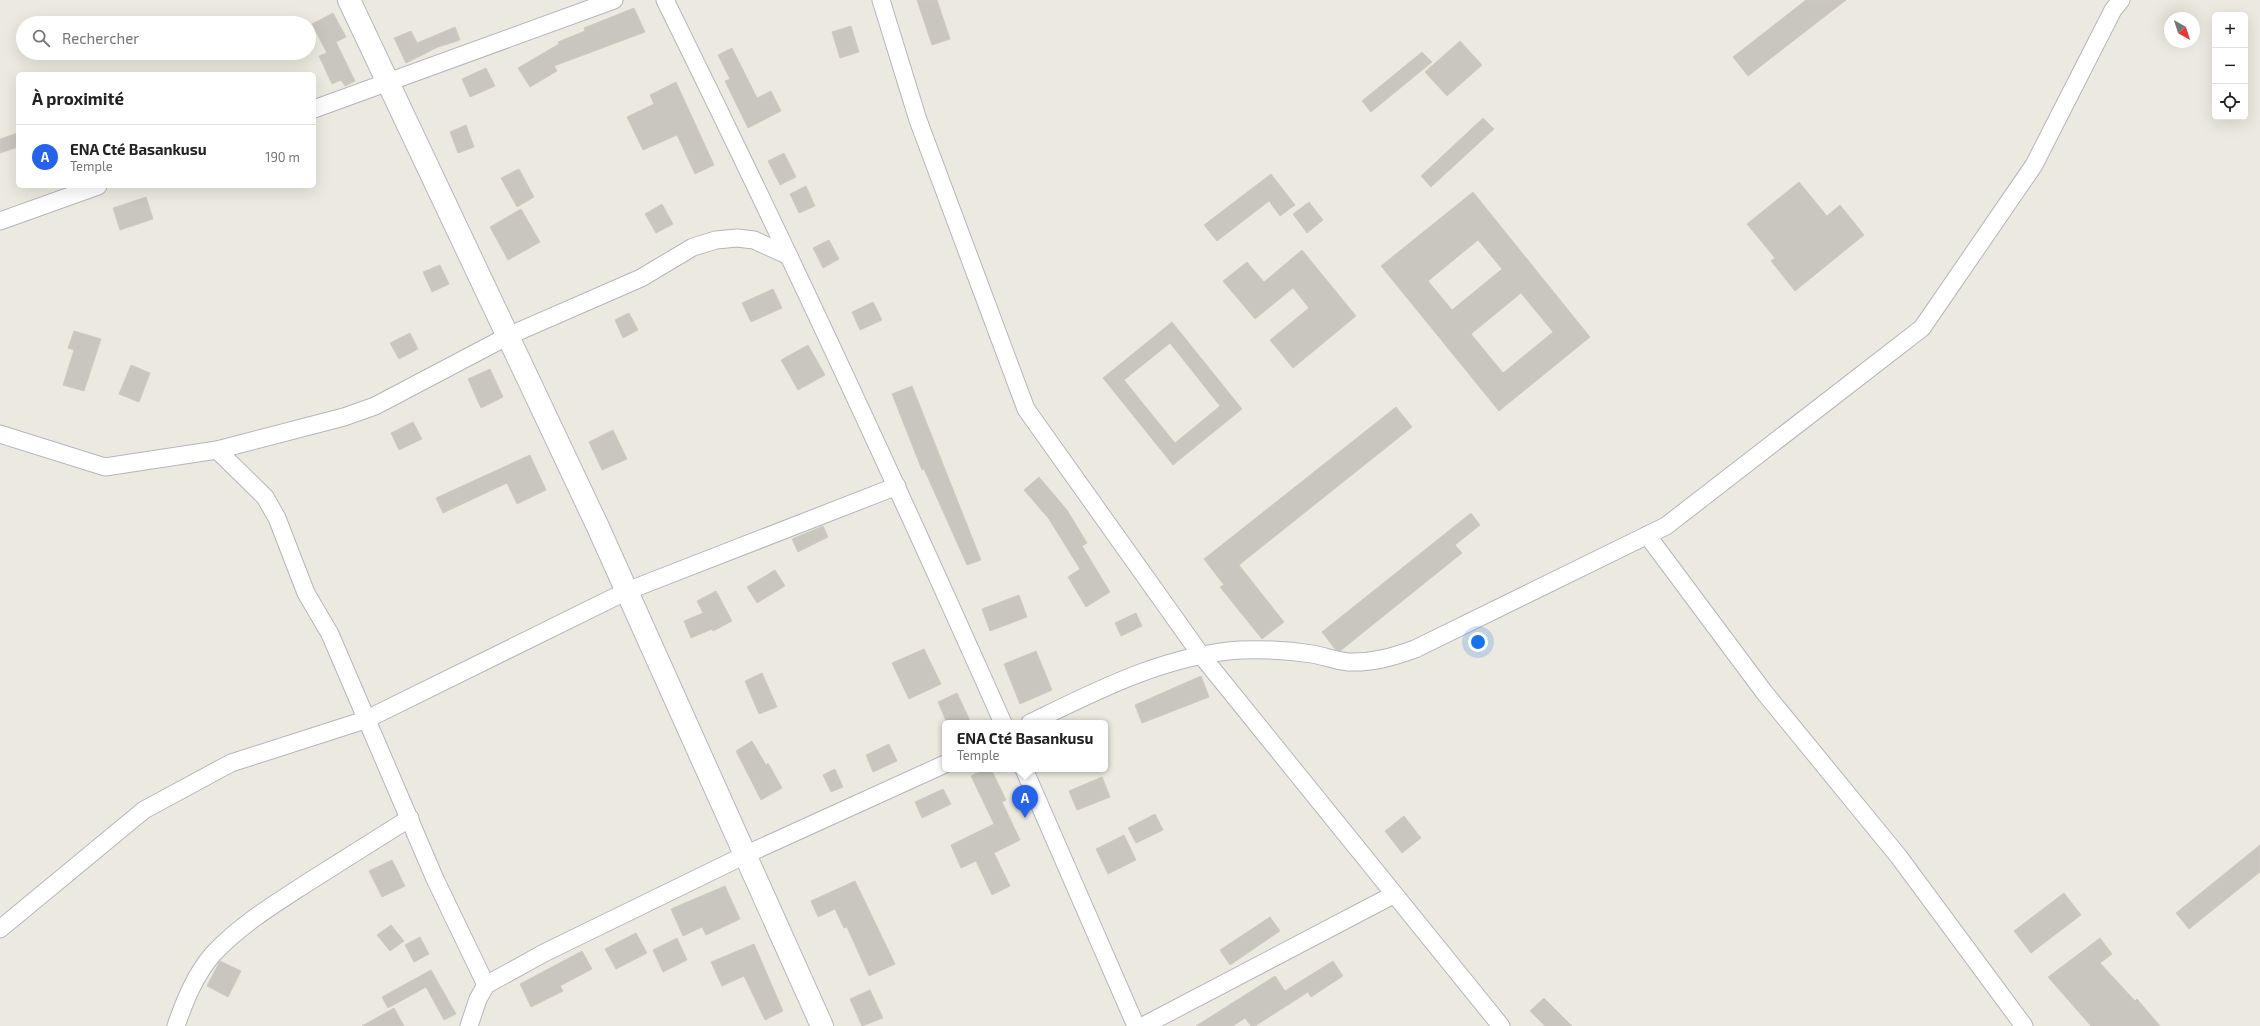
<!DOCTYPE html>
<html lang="fr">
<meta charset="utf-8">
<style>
:root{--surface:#fff;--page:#f6f6f6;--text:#222;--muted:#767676;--line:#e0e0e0;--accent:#2563eb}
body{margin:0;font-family:"Exo 2",sans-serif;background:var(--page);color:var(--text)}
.controls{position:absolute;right:12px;top:12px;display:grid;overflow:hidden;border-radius:6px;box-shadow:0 4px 16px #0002}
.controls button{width:36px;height:36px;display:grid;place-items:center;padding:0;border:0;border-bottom:1px solid var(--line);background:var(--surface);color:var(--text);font:20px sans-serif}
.compass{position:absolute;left:2164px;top:12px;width:36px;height:36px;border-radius:50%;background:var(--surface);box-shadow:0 4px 16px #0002;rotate:141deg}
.you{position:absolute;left:1478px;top:642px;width:14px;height:14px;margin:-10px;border:3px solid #fff;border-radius:50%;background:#1a73e8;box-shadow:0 0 0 6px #1a73e833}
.badge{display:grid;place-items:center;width:26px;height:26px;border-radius:50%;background:var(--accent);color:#fff;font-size:13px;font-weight:700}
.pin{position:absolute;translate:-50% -33px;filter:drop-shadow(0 1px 2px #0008)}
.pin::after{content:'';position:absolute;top:21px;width:14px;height:12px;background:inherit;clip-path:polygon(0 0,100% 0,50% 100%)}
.popup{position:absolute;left:942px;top:720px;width:166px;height:52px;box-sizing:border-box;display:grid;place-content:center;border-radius:6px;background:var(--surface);filter:drop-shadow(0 1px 3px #0005);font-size:13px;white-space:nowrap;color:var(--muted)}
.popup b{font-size:15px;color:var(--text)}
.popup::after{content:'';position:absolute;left:50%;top:100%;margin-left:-8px;border:8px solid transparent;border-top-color:var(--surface)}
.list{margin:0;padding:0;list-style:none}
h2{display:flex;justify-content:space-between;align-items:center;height:52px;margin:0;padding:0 16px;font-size:17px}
h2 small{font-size:13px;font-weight:400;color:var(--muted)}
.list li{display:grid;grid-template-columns:26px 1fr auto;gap:12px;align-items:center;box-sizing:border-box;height:64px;padding:0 16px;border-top:1px solid var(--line)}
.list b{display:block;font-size:15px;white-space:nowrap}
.list p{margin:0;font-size:13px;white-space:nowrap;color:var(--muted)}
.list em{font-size:13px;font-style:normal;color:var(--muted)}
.icon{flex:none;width:22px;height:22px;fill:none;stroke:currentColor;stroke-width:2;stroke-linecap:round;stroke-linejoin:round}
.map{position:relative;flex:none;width:2260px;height:1026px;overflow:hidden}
.search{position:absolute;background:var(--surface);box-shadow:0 4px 16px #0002;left:16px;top:16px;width:300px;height:44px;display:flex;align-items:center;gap:10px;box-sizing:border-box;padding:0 14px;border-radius:22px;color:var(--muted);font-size:15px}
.panel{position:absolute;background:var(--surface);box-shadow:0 4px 16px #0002;left:16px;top:72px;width:300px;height:116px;border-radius:6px}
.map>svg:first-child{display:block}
.building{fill:#c9c5bf;stroke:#d1cabf;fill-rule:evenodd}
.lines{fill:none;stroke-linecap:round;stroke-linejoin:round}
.street-casing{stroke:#b3b7bb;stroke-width:19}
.secondary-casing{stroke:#b4b8bd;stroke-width:24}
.street{stroke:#fff;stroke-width:17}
.secondary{stroke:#fff;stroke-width:22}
</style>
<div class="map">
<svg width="2260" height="1026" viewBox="0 0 2260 1026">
<rect width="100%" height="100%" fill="#ece9e0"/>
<!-- building -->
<g class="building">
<path d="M917,0H937L950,39L932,45Z"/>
<path d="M1806,0H1846L1748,76L1733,57Z"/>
<path d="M634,8L645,32L554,66L557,71L530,87L518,68L559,44L558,42L585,31L584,28Z"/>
<path d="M333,13L346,37L336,42L355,81L345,86L341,80L332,84L319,56L327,53L312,24Z"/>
<path d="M851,26L859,52L840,58L832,32Z"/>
<path d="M455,27L460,40L438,47L406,63L394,38L411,31L417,43Z"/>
<path d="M1460,41L1482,65L1447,96L1425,72Z"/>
<path d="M732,48L757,98L771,91L781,111L748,128L725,81L730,79L718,55Z"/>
<path d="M1422,52L1432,62L1371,112L1362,101Z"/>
<path d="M486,68L495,86L470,97L462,79Z"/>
<path d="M676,82L714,165L695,174L677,135L643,150L627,117L654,104L650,95Z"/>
<path d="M1483,118L1494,129L1431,187L1421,176Z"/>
<path d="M466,125L474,147L458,153L450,132Z"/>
<path d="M18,133V147L0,153V139Z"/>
<path d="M784,153L796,177L780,185L768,161Z"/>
<path d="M519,169L534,197L517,207L501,178Z"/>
<path d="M1271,174L1295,205L1280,216L1269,201L1217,241L1204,225Z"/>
<path d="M1799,182L1827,216L1840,205L1864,235L1795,291L1771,261L1775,258L1747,224Z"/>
<path d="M806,186L815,206L799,213L790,194Z"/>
<path d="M1473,192L1590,337L1499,411L1381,266ZM1478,240L1502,269L1452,310L1428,281ZM1521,293L1553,332L1503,373L1471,334Z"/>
<path d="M146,197L153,219L120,230L113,208Z"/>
<path d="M1309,202L1323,220L1307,233L1293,214Z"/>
<path d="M662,204L673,224L656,233L645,214Z"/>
<path d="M521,209L540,242L508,260L490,227Z"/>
<path d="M829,240L839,259L823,268L813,248Z"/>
<path d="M1302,250L1356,316L1293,368L1270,340L1309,308L1293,288L1255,319L1223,281L1247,262L1264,282Z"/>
<path d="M440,265L449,284L432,292L423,272Z"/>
<path d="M773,289L782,308L751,322L742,303Z"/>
<path d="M873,302L882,320L860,330L852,312Z"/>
<path d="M629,313L638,330L623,338L615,320Z"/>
<path d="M1172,322L1242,409L1173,465L1103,378ZM1170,343L1220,406L1175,443L1124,380Z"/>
<path d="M74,331L101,339L84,391L63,385L74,350L68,348Z"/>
<path d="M410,333L418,349L399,359L390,343Z"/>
<path d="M808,345L825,375L798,390L781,360Z"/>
<path d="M131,365L150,373L139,402L119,394Z"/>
<path d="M490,369L503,397L481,408L468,379Z"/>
<path d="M912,386L981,560L967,565L924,469L922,470L892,394Z"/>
<path d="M1396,407L1412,427L1239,565L1284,622L1262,639L1220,587L1224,585L1204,559Z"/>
<path d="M413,422L422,439L399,450L391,433Z"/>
<path d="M613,430L627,459L602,470L589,442Z"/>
<path d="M530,455L546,490L517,504L507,483L443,513L436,498Z"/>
<path d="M1039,477L1067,510L1087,543L1082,546L1110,592L1086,607L1068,577L1080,569L1049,519L1024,490Z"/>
<path d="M1471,513L1480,525L1455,545L1462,553L1340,651L1335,649L1322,632Z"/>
<path d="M823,526L828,537L798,552L792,539Z"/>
<path d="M775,570L785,586L757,603L747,587Z"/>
<path d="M716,591L732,621L713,631L712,629L691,638L684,621L703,613L697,601Z"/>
<path d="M1019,595L1027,617L990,631L982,609Z"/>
<path d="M1136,613L1142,626L1121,636L1115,623Z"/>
<path d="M924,649L941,684L909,699L892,663Z"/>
<path d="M1036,651L1052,690L1020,704L1004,664Z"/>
<path d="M762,673L777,707L759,714L745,681Z"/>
<path d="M1201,676L1209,697L1142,723L1135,705Z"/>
<path d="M957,693L971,723H947L938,702Z"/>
<path d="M752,741L766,765L768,763L782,788L761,800L736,751Z"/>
<path d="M889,744L897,761L873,772L866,755Z"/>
<path d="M835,769L843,787L831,792L823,775Z"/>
<path d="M985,769H991L1006,800L1002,802L1020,840L994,853L1010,886L992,895L976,861L961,868L951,845L994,824L971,776Z"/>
<path d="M1102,777L1110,797L1077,810L1069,791Z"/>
<path d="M943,789L951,804L922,818L915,802Z"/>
<path d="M1155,814L1163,830L1136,843L1128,828Z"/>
<path d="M1404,816L1421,838L1402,853L1385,831Z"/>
<path d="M1124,835L1136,860L1108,874L1096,849Z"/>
<path d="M2260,845V872L2189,929L2176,913Z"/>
<path d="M392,860L405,886L382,897L369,871Z"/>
<path d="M855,881L895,964L869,976L847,927L844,928L835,909L818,917L811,901Z"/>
<path d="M725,886L740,919L706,935L702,927L683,936L671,909Z"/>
<path d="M2064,893L2081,915L2031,953L2014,931Z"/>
<path d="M1270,917L1280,931L1230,965L1220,950Z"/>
<path d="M391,925L404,941L390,951L377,935Z"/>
<path d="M636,933L647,953L616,969L605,949Z"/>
<path d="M420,937L429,954L414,962L405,945Z"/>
<path d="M677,938L687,960L663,972L653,950Z"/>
<path d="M2100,938L2112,954L2100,963L2135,1001L2137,999L2160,1026H2091L2048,977Z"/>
<path d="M754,944L783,1011L765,1020L744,976L722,986L711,962Z"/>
<path d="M582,951L592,969L560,986L563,991L531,1007L520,984Z"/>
<path d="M220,961L241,971L228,997L207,986Z"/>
<path d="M1333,961L1343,976L1311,997L1308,992L1255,1026H1251L1245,1018L1233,1026H1196L1275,976L1285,991Z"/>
<path d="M431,970L456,1014L444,1020L426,987L388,1008L382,997Z"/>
<path d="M870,990L883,1018L862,1026L850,999Z"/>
<path d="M1544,998L1572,1026H1545L1530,1011Z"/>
<path d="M394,1008L404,1026H362Z"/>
</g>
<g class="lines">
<defs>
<g id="street">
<path d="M665,0C783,239 895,480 1003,723"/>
<path d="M881,0L918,120L1026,409L1201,655L1501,1026"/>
<path d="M314,109L614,0"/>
<path d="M0,221L98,186"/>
<path d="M0,434L105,467L217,450L344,417L375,406L508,336L641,278L693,247L716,240L737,238L754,240L789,256"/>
<path d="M217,450L265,497L277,518L306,593L330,634L435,879L486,985"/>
<path d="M1647,535L1764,692L1899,857L2024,1026"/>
<path d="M1030,723C1096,691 1165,655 1240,650C1264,649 1288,650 1312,654C1324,656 1336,661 1348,662C1372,663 1393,657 1415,649L1666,526L1922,328L2034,165L2113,10L2121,0"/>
<path d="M1024,769L1136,1026"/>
<path d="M0,929L144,810L231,763L365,720L627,591L897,486"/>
<path d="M176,1026C185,1000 195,975 213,954C241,924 276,903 310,881C343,860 377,839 410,818"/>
<path d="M469,1026L478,999L486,985L544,953L745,855L945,764"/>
<path d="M1143,1026L1393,895"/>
</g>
<path id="secondary" d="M349,0L598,527L822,1026"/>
</defs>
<!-- street casing -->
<use href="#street" class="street-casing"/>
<!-- secondary casing -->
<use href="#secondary" class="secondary-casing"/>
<!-- street -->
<use href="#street" class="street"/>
<!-- secondary -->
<use href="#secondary" class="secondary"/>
</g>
</svg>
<div class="controls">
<button>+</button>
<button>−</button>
<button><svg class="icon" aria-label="locate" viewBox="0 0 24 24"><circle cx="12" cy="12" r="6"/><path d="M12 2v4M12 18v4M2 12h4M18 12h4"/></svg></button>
</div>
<svg class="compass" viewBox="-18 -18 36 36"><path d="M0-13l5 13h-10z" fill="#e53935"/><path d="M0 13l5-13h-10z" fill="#767676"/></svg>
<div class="you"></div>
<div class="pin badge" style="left:1025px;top:818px">A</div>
<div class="popup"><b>ENA Cté Basankusu</b>Temple</div>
<div class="search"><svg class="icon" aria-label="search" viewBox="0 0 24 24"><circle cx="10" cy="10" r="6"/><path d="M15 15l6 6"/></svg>Rechercher</div>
<section class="panel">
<h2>À proximité<small></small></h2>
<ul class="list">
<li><span class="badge">A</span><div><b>ENA Cté Basankusu</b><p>Temple</p></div><em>190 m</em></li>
</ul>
</section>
</div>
